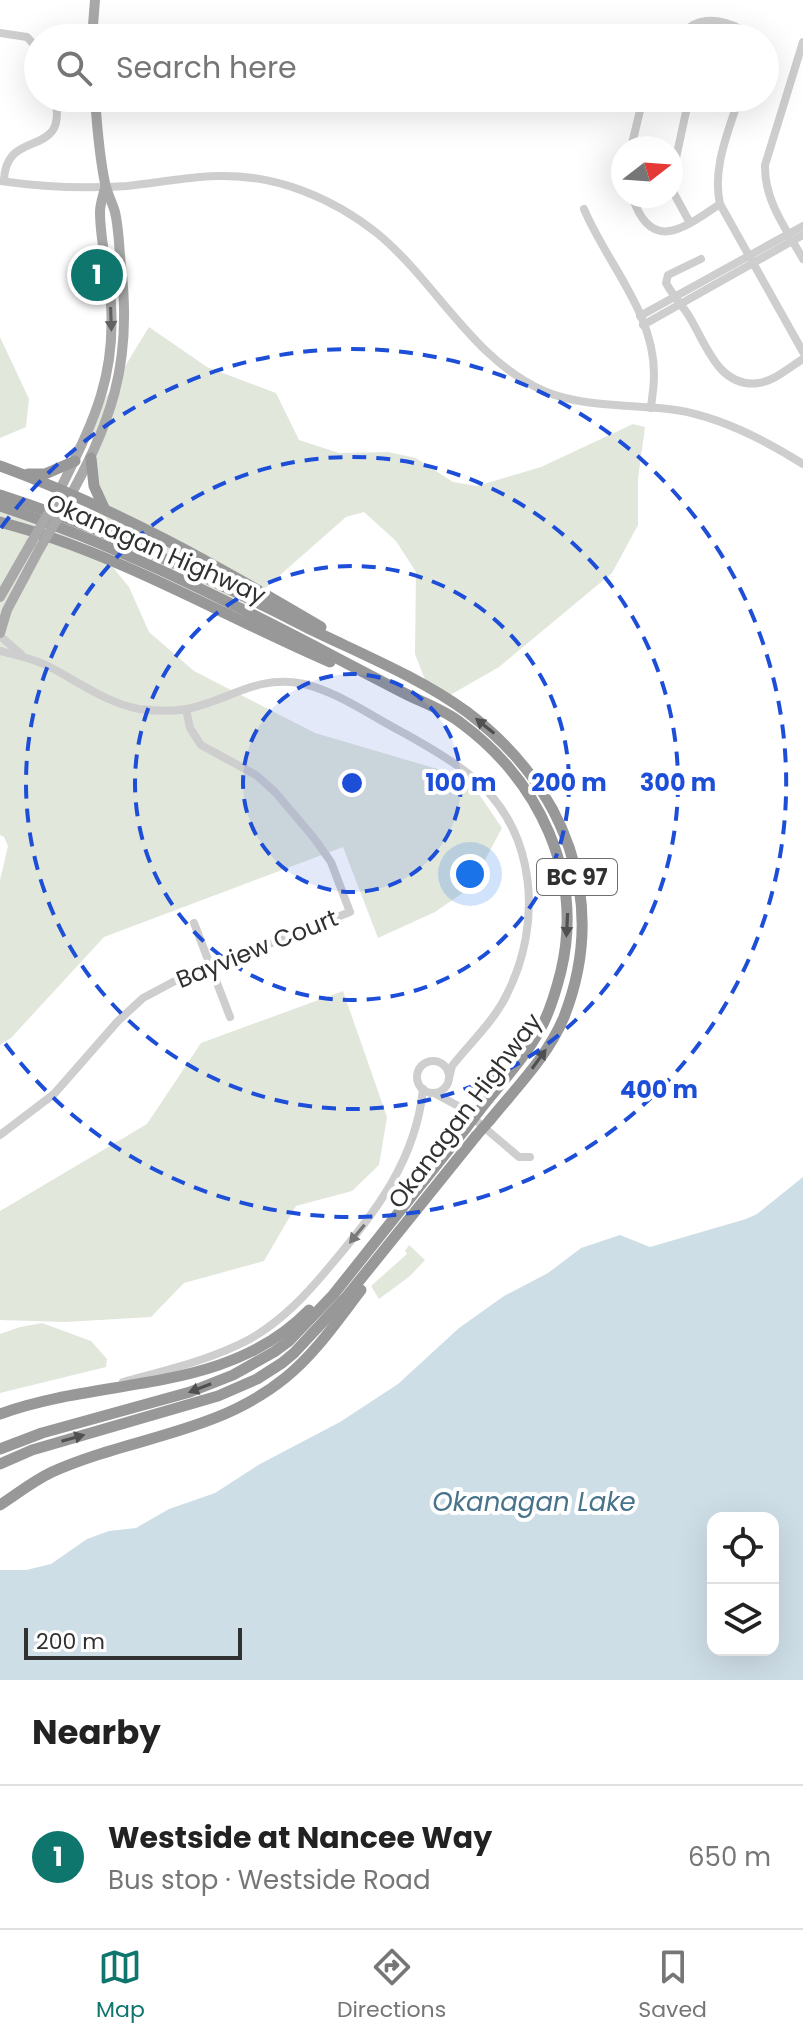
<!DOCTYPE html>
<meta charset="utf-8">
<style>
:root{--surface:#fff;--page:#f2f2f2;--text:#222;--muted:#767676;--line:#e0e0e0;--accent:#0f766e}
body{margin:0;font-family:Poppins,sans-serif;background:var(--page);color:var(--text)}
.controls{position:absolute;right:24px;bottom:24px;display:grid;overflow:hidden;border-radius:16px;box-shadow:0 8px 32px #0002}
.controls button{width:72px;height:72px;display:grid;place-items:center;padding:0;border:0;border-bottom:2px solid var(--line);background:var(--surface);color:var(--text);font:40px sans-serif}
.compass{position:absolute;left:611px;top:136px;width:72px;height:72px;border-radius:50%;background:var(--surface);box-shadow:0 8px 32px #0002;rotate:73deg}
.scale{position:absolute;left:24px;bottom:20px;width:218px;box-sizing:border-box;padding-left:8px;border:4px solid #313131;border-top:0;font-size:22px;line-height:28px;white-space:nowrap;color:#313131;-webkit-text-stroke:6px #fff;paint-order:stroke}
.you{position:absolute;left:470px;top:874px;width:28px;height:28px;margin:-20px;border:6px solid #fff;border-radius:50%;background:#1a73e8;box-shadow:0 0 0 12px #1a73e833}
.badge{display:grid;place-items:center;width:52px;height:52px;border-radius:50%;background:var(--accent);color:#fff;font-size:26px;font-weight:700}
.pin{position:absolute;translate:-50% -50%;border:4px solid #fff;box-shadow:0 2px 8px #0006}
.list{margin:0;padding:0;list-style:none}
h2{display:flex;justify-content:space-between;align-items:center;height:104px;margin:0;padding:0 32px;font-size:34px}
h2 small{font-size:26px;font-weight:400;color:var(--muted)}
.list li{display:grid;grid-template-columns:52px 1fr auto;gap:24px;align-items:center;box-sizing:border-box;height:144px;padding:0 32px;border-top:2px solid var(--line)}
.list b{display:block;font-size:30px;white-space:nowrap}
.list p{margin:0;font-size:26px;white-space:nowrap;color:var(--muted)}
.list em{font-size:26px;font-style:normal;color:var(--muted)}
.icon{flex:none;width:44px;height:44px;fill:none;stroke:currentColor;stroke-width:2;stroke-linecap:round;stroke-linejoin:round}
.map{position:relative;flex:none;width:803px;height:1680px;overflow:hidden}
.search{position:absolute;background:var(--surface);box-shadow:0 8px 32px #0002;left:24px;right:24px;top:24px;height:88px;display:flex;align-items:center;gap:20px;box-sizing:border-box;padding:0 28px;border-radius:44px;color:var(--muted);font-size:30px}
.sheet{height:248px;background:var(--surface)}
nav{display:flex;justify-content:space-around;align-items:center;box-sizing:border-box;height:112px;border-top:2px solid var(--line);background:var(--surface);font-size:22px;color:var(--muted)}
nav a{display:grid;justify-items:center;gap:4px}
nav .on{color:var(--accent)}
.map>svg:first-child{display:block}
.green{fill:#e2e7dc}
.water{fill:#cedee7;fill-rule:evenodd}
.lines{fill:none;stroke-linecap:round;stroke-linejoin:round}
.minor{stroke:#cecece;stroke-width:8}
.major{stroke:#a9a9a9;stroke-width:10}
.highway{stroke:#989898;stroke-width:11}
.major-bridge{stroke:#a9a9a9;stroke-width:10}
.highway-bridge{stroke:#989898;stroke-width:11}
.oneway{fill:#616161}
.oneway2{fill:#505050}
.oneway3{fill:#787878}
.ring{fill:none;stroke:#1d4ed8;stroke-width:4;stroke-dasharray:14 10}
.labels{text-anchor:middle;stroke-width:8;stroke-linejoin:round;paint-order:stroke}
.shield{fill:#fff;stroke:#6f6f6f;stroke-width:2}
.shield-label{font-size:22px;font-weight:bold;fill:#313131}
.street-label{font-size:24px;fill:#313131;stroke:#fff}
.water-label{font-size:26px;font-style:italic;fill:#48738b;stroke:#fff}
.centre{fill:#1d4ed8;stroke:#fff;stroke-width:4}
.ring-label{font-size:24px;text-anchor:middle;font-weight:bold;fill:#1d4ed8;stroke:#fff;stroke-width:8;stroke-linejoin:round;paint-order:stroke}
</style>
<div class="map">
<svg width="803" height="1680" viewBox="0 0 803 1680">
<rect width="100%" height="100%" fill="#fff"/>
<!-- green -->
<g class="green">
<path d="M149,327L207,367L276,393L299,440L339,453L388,452L416,458L453,482L477,486L541,467L633,424L645,427L638,479V525L612,573L499,667L445,698L429,690L415,654L416,572L396,541L364,512L346,517L238,612L104,539L89,474L94,417Z"/>
<path d="M0,337L29,399L26,427L0,438Z"/>
<path d="M0,501L102,554L129,587L149,632L194,671L315,733L468,778L502,828L470,888L435,912L378,938L343,847L104,937L11,1038L0,1045V880L8,846L4,837L0,835Z"/>
<path d="M343,991L387,1117L379,1165L352,1191L296,1206L264,1261L184,1283L151,1317L65,1322L0,1320V1211L147,1124L201,1043Z"/>
<path d="M409,1245L425,1260L410,1276L379,1299L371,1286L407,1254L405,1251Z"/>
<path d="M42,1323L91,1341L107,1359L106,1367L0,1393V1334L20,1327Z"/>
</g>
<!-- water -->
<path class="water" d="M803,1177V1680H0V1570H26L51,1564L87,1539L109,1531L136,1528L169,1509L215,1493L260,1464L340,1422L398,1384L459,1328L504,1296L548,1273L581,1248L620,1235L650,1247L746,1219L757,1214ZM713,1518H773V1650H713Z"/>
<g class="lines">
<!-- minor -->
<g class="minor">
<path d="M0,33L27,37L38,49"/>
<path d="M680,38C684,33 688,27 695,24C712,16 740,24 751,38"/>
<path d="M803,42L765,165C764,200 786,229 803,259"/>
<path d="M739,98C728,133 712,168 720,204L803,352"/>
<path d="M631,148L643,98"/>
<path d="M0,181C42,187 84,189 127,186C157,183 186,177 217,176C276,174 333,198 378,234C436,282 473,360 544,391C584,408 633,404 676,410C721,417 765,440 803,464"/>
<path d="M4,181C5,126 69,161 55,98"/>
<path d="M671,181L689,98"/>
<path d="M671,188L690,223"/>
<path d="M632,196C651,254 683,229 720,204"/>
<path d="M584,209C607,264 655,313 654,376C654,387 652,397 651,408"/>
<path d="M701,259L668,275L666,283C672,294 680,303 687,313C705,340 717,389 759,383C774,381 790,367 803,359"/>
<path d="M640,316L803,226"/>
<path d="M643,325L803,235"/>
<path d="M0,636L21,654"/>
<path d="M0,651C16,655 31,658 46,665C76,680 106,703 139,709C155,711 172,712 187,709C230,700 257,674 304,684C338,692 371,716 402,732C425,745 459,764 478,782C537,836 542,925 507,994C495,1020 470,1043 452,1066L449,1078"/>
<path d="M194,923L230,1017"/>
<circle cx="433" cy="1077" r="16"/>
<path d="M434,1093L460,1107L519,1157H530"/>
<path d="M0,1135L54,1094L118,1021L143,998L173,982L350,912L331,862L314,838L275,792L256,775L201,745L190,728L186,709"/>
<path d="M123,1382C166,1370 211,1360 250,1339C283,1320 307,1294 331,1265C375,1213 416,1160 423,1089"/>
</g>
<!-- major -->
<g class="major">
<path d="M92,38L95,0"/>
<path d="M57,496C90,427 116,383 111,304C109,274 100,242 100,212C100,204 103,196 105,188"/>
<path d="M63,509C111,424 133,365 121,266C119,248 119,229 115,212C112,202 107,193 105,183C99,155 97,126 95,98"/>
<path d="M0,597L31,543"/>
<path d="M0,633L7,610L40,548"/>
</g>
<!-- highway -->
<g class="highway">
<path d="M91,458L94,486L105,510"/>
<path d="M0,466C113,507 218,566 321,627"/>
<path d="M28,474H45L75,461"/>
<path d="M0,495C106,529 206,576 306,627C359,653 419,677 467,712C564,785 610,899 564,1017C548,1056 516,1088 490,1120"/>
<path d="M0,506C109,542 214,594 316,647C344,662 373,677 402,692C421,702 443,709 461,723C539,781 584,874 561,971C556,991 550,1011 541,1028C525,1058 499,1085 479,1111"/>
<path d="M0,522C116,552 221,615 330,662"/>
<path d="M0,1414C104,1376 226,1395 309,1310"/>
<path d="M0,1449L42,1433L190,1392L233,1375L274,1352L289,1341L333,1295L466,1128"/>
<path d="M0,1464L32,1450L218,1396L257,1379L282,1363L294,1353L347,1296L476,1136"/>
<path d="M0,1505C17,1494 33,1481 52,1472C130,1437 216,1434 285,1378C315,1354 338,1320 361,1290"/>
</g>
<!-- major-bridge -->
<g class="major-bridge">
<path d="M31,543L55,502"/>
<path d="M40,548L63,509"/>
</g>
<!-- highway-bridge -->
<g class="highway-bridge">
<path d="M466,1128L479,1111"/>
<path d="M476,1136L490,1120"/>
</g>
</g>
<!-- one-way arrows -->
<defs><path id="oneway-solid" d="M-6-.8H1V-3.2L6.5 0L1 3.2V.8H-6Z" transform="scale(2)"/></defs>
<use class="oneway" href="#oneway-solid" transform="translate(111 319) rotate(88)"/>
<g class="oneway2">
<use href="#oneway-solid" transform="translate(485 726) rotate(-141)"/>
<use href="#oneway-solid" transform="translate(567 925) rotate(93)"/>
<use href="#oneway-solid" transform="translate(539 1059) rotate(-54)"/>
<use href="#oneway-solid" transform="translate(200 1388) rotate(159)"/>
<use href="#oneway-solid" transform="translate(73 1438) rotate(-16)"/>
</g>
<use class="oneway3" href="#oneway-solid" transform="translate(357 1234) rotate(129)"/>
<!-- distance rings -->
<circle cx="352" cy="783" r="109" fill="#1d4ed8" fill-opacity=".12"/>
<g class="ring">
<circle cx="352" cy="783" r="109"/>
<circle cx="352" cy="783" r="217"/>
<circle cx="352" cy="783" r="326"/>
<path d="M1 528A434 434 0 1 1 1 1038"/>
</g>
<g class="labels">
<!-- shield labels -->
<rect class="shield" x="537" y="859" width="80" height="36" rx="6"/>
<g class="shield-label">
<text x="577" y="885">BC 97</text>
</g>
<!-- street labels -->
<g class="street-label">
<text transform="translate(156 549) rotate(24)" y="8">Okanagan Highway</text>
<text transform="translate(257 949) rotate(-22)" y="8">Bayview Court</text>
<text transform="translate(465 1111) rotate(-53)" y="8">Okanagan Highway</text>
</g>
<!-- water labels -->
<g class="water-label">
<text x="534" y="1511">Okanagan Lake</text>
</g>
</g>
<circle cx="352" cy="783" r="12" class="centre"/>
<g class="ring-label">
<text x="461" y="791">100 m</text>
<text x="569" y="791">200 m</text>
<text x="678" y="791">300 m</text>
<text x="659" y="1098">400 m</text>
</g>
</svg>
<div class="controls">
<button><svg class="icon" aria-label="locate" viewBox="0 0 24 24"><circle cx="12" cy="12" r="6"/><path d="M12 2v4M12 18v4M2 12h4M18 12h4"/></svg></button>
<button><svg class="icon" aria-label="layers" viewBox="0 0 24 24"><path d="M12 4l9 5-9 5-9-5zM3 14l9 5 9-5"/></svg></button>
</div>
<svg class="compass" viewBox="-18 -18 36 36"><path d="M0-13l5 13h-10z" fill="#e53935"/><path d="M0 13l5-13h-10z" fill="#767676"/></svg>
<div class="scale">200 m</div>
<div class="you"></div>
<div class="pin badge" style="left:97px;top:275px">1</div>
<div class="search"><svg class="icon" aria-label="search" viewBox="0 0 24 24"><circle cx="10" cy="10" r="6"/><path d="M15 15l6 6"/></svg>Search here</div>
</div>
<section class="sheet">
<h2>Nearby<small></small></h2>
<ul class="list">
<li><span class="badge">1</span><div><b>Westside at Nancee Way</b><p>Bus stop · Westside Road</p></div><em>650 m</em></li>
</ul>
</section>
<nav>
<a class="on"><svg class="icon" aria-label="map" viewBox="0 0 24 24"><path d="M3 6l6-2 6 2 6-2v14l-6 2-6-2-6 2zM9 4v14M15 6v14"/></svg>Map</a>
<a><svg class="icon" aria-label="directions" viewBox="0 0 24 24"><path d="M12 3l9 9-9 9-9-9zM9 14v-3h6M13 9l2 2-2 2"/></svg>Directions</a>
<a><svg class="icon" aria-label="saved" viewBox="0 0 24 24"><path d="M7 4h10v16l-5-4-5 4z"/></svg>Saved</a>
</nav>
